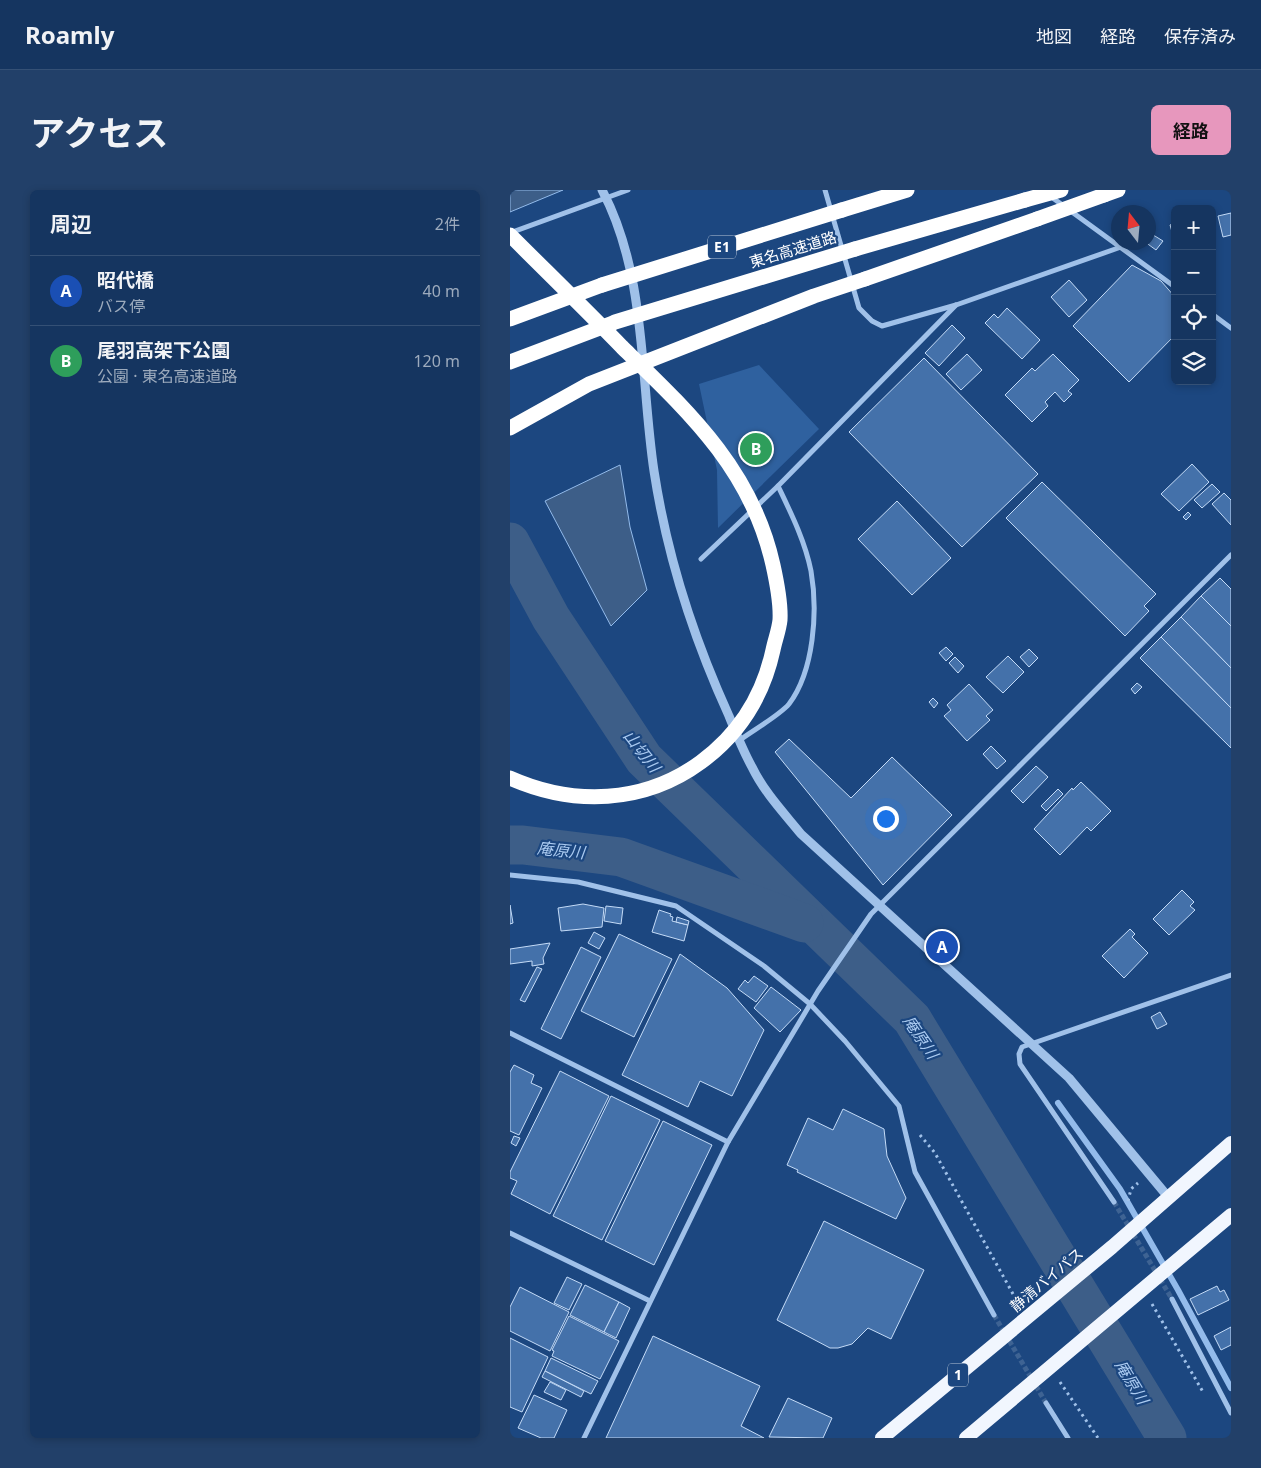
<!DOCTYPE html>
<html lang="ja">
<meta charset="utf-8">
<style>
:root{--surface:#153560;--page:#224069;--text:#f1f3f6;--muted:#9dabbd;--line:#345075;--accent:#e797bd}
body{margin:0;font-family:"Noto Sans","Noto Sans JP",sans-serif;background:var(--page);color:var(--text)}
.controls{position:absolute;right:15px;top:15px;display:grid;overflow:hidden;border-radius:8px;box-shadow:0 2px 8px #0003}
.controls button{width:45px;height:45px;display:grid;place-items:center;padding:0;border:0;border-bottom:1px solid var(--line);background:var(--surface);color:var(--text);font:25px sans-serif}
.compass{position:absolute;left:601px;top:15px;width:45px;height:45px;border-radius:50%;background:var(--surface);box-shadow:0 2px 8px #0003;rotate:344deg}
.you{position:absolute;left:375px;top:628px;width:18px;height:18px;margin:-12px;border:4px solid #fff;border-radius:50%;background:#1a73e8;box-shadow:0 0 0 8px #1a73e833}
.badge{display:grid;place-items:center;width:32px;height:32px;border-radius:50%;background:var(--accent);color:#fff;font-size:16px;font-weight:700}
.pin{position:absolute;translate:-50% -50%;border:2px solid #fff;box-shadow:0 1px 5px #0006}
.list{margin:0;padding:0;list-style:none}
h2{display:flex;justify-content:space-between;align-items:center;height:65px;margin:0;padding:0 20px;font-size:21px}
h2 small{font-size:16px;font-weight:400;color:var(--muted)}
.list li{display:grid;grid-template-columns:32px 1fr auto;gap:15px;align-items:center;box-sizing:border-box;height:70px;padding:0 20px;border-top:1px solid var(--line)}
.list b{display:block;font-size:19px;white-space:nowrap}
.list p{margin:0;font-size:16px;white-space:nowrap;color:var(--muted)}
.list em{font-size:16px;font-style:normal;color:var(--muted)}
.icon{flex:none;width:28px;height:28px;fill:none;stroke:currentColor;stroke-width:2;stroke-linecap:round;stroke-linejoin:round}
.map{position:relative;flex:none;width:721px;height:1248px;overflow:hidden;border-radius:8px}
header{display:flex;align-items:center;gap:30px;box-sizing:border-box;height:70px;padding:0 25px;background:var(--surface);border-bottom:1px solid var(--line)}
header strong{font-size:24px}
nav{display:flex;gap:28px;margin-inline-start:auto;font-size:18px}
.intro{display:flex;align-items:center;justify-content:space-between;box-sizing:border-box;height:120px;padding:0 30px}
h1{margin:0;font-size:35px}
.button{padding:12px 22px;border-radius:8px;background:var(--accent);color:#111;font-size:18px;font-weight:700}
main{display:flex;gap:30px;padding:0 30px}
aside{flex:1;background:var(--surface);border-radius:8px;box-shadow:0 2px 8px #0003}
.map>svg:first-child{display:block}
.green{fill:#2f619f}
.water{fill:#3d5e88;stroke:#93bbeb}
.lines{fill:none;stroke-linecap:round;stroke-linejoin:round}
.stream{stroke:#93bbeb;stroke-width:6}
.river{stroke:#3d5e88;stroke-width:39}
.building{fill:#4471aa;stroke:#c4dbf7}
.minor-tunnel{stroke:#3e6393;stroke-width:5;stroke-dasharray:5 2.5;stroke-linecap:butt}
.path{stroke:#a0c1e9;stroke-width:3;stroke-dasharray:2.5 4;stroke-linecap:butt}
.minor{stroke:#a0c1e9;stroke-width:5}
.tertiary{stroke:#a0c1e9;stroke-width:9}
.trunk{stroke:#f1f6fe;stroke-width:14}
.motorway{stroke:#fff;stroke-width:15}
.motorway-bridge{stroke:#fff;stroke-width:15}
.labels{text-anchor:middle;stroke-width:4.5;stroke-linejoin:round;paint-order:stroke}
.shield{fill:#1c4780;stroke:#bbc8d9;stroke-width:1}
.shield-label{font-size:14px;font-weight:bold;fill:#fff}
.street-label{font-size:15px;fill:#fff;stroke:#1c4780}
.water-label{font-size:16px;font-style:italic;fill:#abcbf1;stroke:#1c4780}
</style>
<header>
<strong>Roamly</strong>
<nav><a>地図</a><a>経路</a><a>保存済み</a></nav>
</header>
<div class="intro"><h1>アクセス</h1><a class="button">経路</a></div>
<main>
<aside>
<h2>周辺<small>2件</small></h2>
<ul class="list">
<li><span class="badge" style="background:#1a4fb4">A</span><div><b>昭代橋</b><p>バス停</p></div><em>40 m</em></li>
<li><span class="badge" style="background:#2e9e5b">B</span><div><b>尾羽高架下公園</b><p>公園 · 東名高速道路</p></div><em>120 m</em></li>
</ul>
</aside>
<div class="map">
<svg width="721" height="1248" viewBox="0 0 721 1248">
<rect width="100%" height="100%" fill="#1c4780"/>
<!-- green -->
<path class="green" d="M249,175L309,239L208,338L207,280L189,194Z"/>
<!-- water -->
<g class="water">
<path d="M0,0H53L0,22Z"/>
<path d="M110,275L120,337L137,400L101,436L35,311Z"/>
</g>
<g class="lines">
<!-- stream -->
<path class="stream" d="M548,913L610,999L668,1100L721,1198"/>
<!-- river -->
<g class="river">
<path d="M0,352L41,428L134,569L402,829L657,1248"/>
<path d="M0,655H13L111,667L294,733"/>
</g>
</g>
<!-- building -->
<g class="building">
<path d="M721,23V45L713,47L708,26Z"/>
<path d="M665,33V52L660,35Z"/>
<path d="M640,43L653,51L646,60L635,52H638Z"/>
<path d="M622,75L651,91L665,107V145L619,192L563,136Z"/>
<path d="M559,90L577,110L559,127L541,107Z"/>
<path d="M497,118L530,150L512,169L475,133L484,124L488,128Z"/>
<path d="M442,135L455,148L429,176L415,163Z"/>
<path d="M457,164L472,180L451,200L436,184Z"/>
<path d="M543,164L569,190L558,201L562,204L554,212L545,202L535,212L538,216L522,232L495,205L522,178L525,181Z"/>
<path d="M414,168L528,284L452,357L339,242Z"/>
<path d="M682,274L699,292L669,321L651,304Z"/>
<path d="M532,292L646,404L634,416L639,421L615,446L496,328Z"/>
<path d="M702,294L710,302L692,318L684,310Z"/>
<path d="M714,303L721,310V335L702,314Z"/>
<path d="M387,311L441,368L402,405L348,349Z"/>
<path d="M678,322L681,325L676,330L673,327Z"/>
<path d="M710,388L721,399V436L691,406Z"/>
<path d="M691,406L721,436V478L671,427Z"/>
<path d="M671,427L721,478V518L651,447Z"/>
<path d="M651,447L721,518V558L630,468Z"/>
<path d="M436,457L443,464L436,471L429,463Z"/>
<path d="M519,459L528,468L519,477L510,467Z"/>
<path d="M498,466L514,482L493,503L476,487Z"/>
<path d="M445,467L454,476L448,483L439,473Z"/>
<path d="M627,493L632,497L625,504L621,499Z"/>
<path d="M459,494L483,520L476,526L480,530L457,551L434,526L441,520L437,515Z"/>
<path d="M423,508L428,513L424,518L419,512Z"/>
<path d="M279,549L341,608L382,567L442,625L373,695L265,562Z"/>
<path d="M481,556L496,571L487,579L473,564Z"/>
<path d="M526,576L538,587L513,613L501,601Z"/>
<path d="M571,592L601,621L581,641L577,637L550,665L524,639L562,598L563,600Z"/>
<path d="M548,599L553,604L536,621L531,616Z"/>
<path d="M672,700L684,712L680,716L685,720L659,745L643,729Z"/>
<path d="M73,714L94,718L92,737L51,741L48,718Z"/>
<path d="M0,715L3,733L0,734Z"/>
<path d="M96,716L113,718L111,734L94,731Z"/>
<path d="M149,720L161,724L160,726L163,727L162,731L178,735L174,751L142,742Z"/>
<path d="M167,727L179,731L178,735L166,732Z"/>
<path d="M620,739L625,744L622,747L638,763L614,788L592,766Z"/>
<path d="M84,742L95,748L89,759L78,753Z"/>
<path d="M109,744L162,769L124,847L71,821Z"/>
<path d="M40,753L33,768L34,774L22,776V771L0,774V759Z"/>
<path d="M71,757L91,767L51,849L31,839Z"/>
<path d="M170,764L217,798L254,840L222,906L190,891L178,917L112,885Z"/>
<path d="M27,777L32,779L15,812L10,810Z"/>
<path d="M244,786L258,796L246,812L228,799L235,790L238,793Z"/>
<path d="M261,797L291,820L270,842L244,818Z"/>
<path d="M650,822L657,834L647,839L641,827Z"/>
<path d="M4,875L24,885L21,893L32,898L9,945L0,941V882Z"/>
<path d="M50,881L99,906L40,1024L1,1004L7,991L0,988V982Z"/>
<path d="M101,906L150,930L92,1050L43,1026Z"/>
<path d="M333,919L374,939L377,966L396,1008L386,1029L287,982L288,980L277,975L298,928L323,940Z"/>
<path d="M153,931L202,955L144,1075L95,1051Z"/>
<path d="M4,946L10,948L6,956L1,953Z"/>
<path d="M314,1031L414,1080L381,1149L358,1138L342,1154L328,1158H320L267,1130Z"/>
<path d="M57,1087L72,1094L59,1120L44,1113Z"/>
<path d="M75,1095L109,1112L94,1142L60,1125Z"/>
<path d="M707,1096L710,1102L714,1100L719,1110L688,1125L680,1109Z"/>
<path d="M10,1097L59,1122L40,1161L0,1141V1117Z"/>
<path d="M109,1112L120,1118L106,1148L94,1142Z"/>
<path d="M59,1126L109,1151L90,1189L42,1166L44,1161L42,1160Z"/>
<path d="M721,1137V1155L711,1160L704,1146Z"/>
<path d="M143,1146L250,1196L231,1236L254,1248H96Z"/>
<path d="M0,1148L38,1167L12,1222L0,1217Z"/>
<path d="M41,1168L88,1191L81,1204L35,1181Z"/>
<path d="M35,1181L74,1201L71,1207L32,1187Z"/>
<path d="M40,1192L56,1200L51,1210L34,1202Z"/>
<path d="M24,1205L57,1220L44,1248H31L8,1238Z"/>
<path d="M278,1208L322,1228L313,1248L259,1247Z"/>
</g>
<g class="lines">
<!-- minor-tunnel -->
<g class="minor-tunnel">
<path d="M604,1012L662,1109"/>
<path d="M484,1125L536,1213"/>
</g>
<!-- path -->
<g class="path">
<path d="M410,945L425,963L508,1113"/>
<path d="M618,1011L621,999L628,993"/>
<path d="M642,1114L693,1202"/>
<path d="M550,1192L588,1248"/>
</g>
<!-- minor -->
<g class="minor">
<path d="M315,0L349,118L362,131L372,136L446,115L611,57"/>
<path d="M540,6L665,97"/>
<path d="M0,43L118,0"/>
<path d="M702,124L721,138"/>
<path d="M191,369L268,296"/>
<path d="M230,550C242,541 270,525 279,514C304,481 308,421 301,381C295,351 281,323 268,296L446,115"/>
<path d="M0,685L68,692L166,716L254,776L300,814L335,851L389,916L405,982L484,1125"/>
<path d="M0,843L218,952"/>
<path d="M604,1012L510,874L509,864L512,857L721,785"/>
<path d="M0,1043L140,1111"/>
<path d="M662,1109L721,1223"/>
<path d="M536,1213L558,1248"/>
<path d="M74,1248L218,952L308,801L361,724L721,365"/>
</g>
<!-- tertiary -->
<path class="tertiary" d="M92,0C137,85 130,188 144,281C157,366 183,447 219,526C226,543 233,561 242,577C254,602 274,623 291,644L559,888L659,1008"/>
<!-- trunk -->
<g class="trunk">
<path d="M372,1248L602,1057L721,953"/>
<path d="M456,1248L721,1025"/>
</g>
<!-- motorway -->
<g class="motorway">
<path d="M594,5L608,0"/>
<path d="M332,20L397,0"/>
<path d="M345,59L515,10"/>
<path d="M355,89L527,29"/>
<path d="M0,129L92,95"/>
<path d="M0,172L103,133"/>
</g>
<!-- motorway-bridge -->
<g class="motorway-bridge">
<path d="M515,10L551,0"/>
<path d="M527,29L594,5"/>
<path d="M0,45C37,82 75,119 112,157C179,222 242,280 263,375C267,393 271,412 270,430C269,440 265,450 263,460C253,506 229,544 191,572C134,614 63,616 0,588"/>
<path d="M92,95L332,20"/>
<path d="M105,132L345,59"/>
<path d="M0,238L79,194L304,106L355,89"/>
</g>
</g>
<g class="labels">
<!-- shield labels -->
<g class="shield">
<rect x="198" y="45.5" width="28" height="23" rx="4"/>
<rect x="438" y="1173.5" width="20" height="23" rx="4"/>
</g>
<g class="shield-label">
<text x="212" y="62">E1</text>
<text x="448" y="1190">1</text>
</g>
<!-- street labels -->
<g class="street-label">
<text transform="translate(283 60) rotate(-17)" y="5">東名高速道路</text>
<text transform="translate(537 1090) rotate(-40)" y="5">静清バイパス</text>
</g>
<!-- water labels -->
<g class="water-label">
<text transform="translate(132 561) rotate(52)" y="6">山切川</text>
<text transform="translate(51 660) rotate(6)" y="6">庵原川</text>
<text transform="translate(411 847) rotate(56)" y="6">庵原川</text>
<text transform="translate(622 1192) rotate(59)" y="6">庵原川</text>
</g>
</g>
</svg>
<div class="controls">
<button>+</button>
<button>−</button>
<button><svg class="icon" aria-label="locate" viewBox="0 0 24 24"><circle cx="12" cy="12" r="6"/><path d="M12 2v4M12 18v4M2 12h4M18 12h4"/></svg></button>
<button><svg class="icon" aria-label="layers" viewBox="0 0 24 24"><path d="M12 4l9 5-9 5-9-5zM3 14l9 5 9-5"/></svg></button>
</div>
<svg class="compass" viewBox="-18 -18 36 36"><path d="M0-13l5 13h-10z" fill="#e53935"/><path d="M0 13l5-13h-10z" fill="#9dabbd"/></svg>
<div class="you"></div>
<div class="pin badge" style="left:432px;top:757px;background:#1a4fb4">A</div>
<div class="pin badge" style="left:246px;top:259px;background:#2e9e5b">B</div>
</div>
</main>
